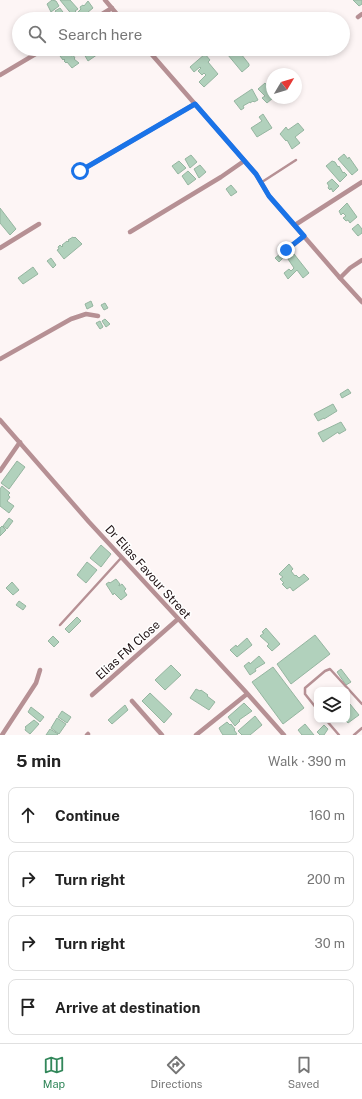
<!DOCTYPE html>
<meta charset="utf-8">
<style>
:root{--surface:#fff;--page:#f6f6f6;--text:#222;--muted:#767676;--line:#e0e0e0;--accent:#32875a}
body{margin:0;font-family:"Public Sans",sans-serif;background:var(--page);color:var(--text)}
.controls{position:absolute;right:12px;bottom:12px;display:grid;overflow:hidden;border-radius:8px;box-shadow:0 2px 6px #0003}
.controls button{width:36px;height:36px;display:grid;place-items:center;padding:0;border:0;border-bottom:1px solid var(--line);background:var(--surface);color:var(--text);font:20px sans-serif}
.compass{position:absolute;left:266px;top:68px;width:36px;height:36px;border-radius:50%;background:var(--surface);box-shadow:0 2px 6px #0003;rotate:52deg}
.stop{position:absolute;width:12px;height:12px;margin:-9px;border:3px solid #1a73e8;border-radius:50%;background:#fff}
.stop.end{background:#1a73e8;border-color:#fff;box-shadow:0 1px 4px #0008}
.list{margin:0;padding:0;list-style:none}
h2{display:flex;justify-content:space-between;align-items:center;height:52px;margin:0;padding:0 16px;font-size:17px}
h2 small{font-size:13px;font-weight:400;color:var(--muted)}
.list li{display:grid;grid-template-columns:26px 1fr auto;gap:12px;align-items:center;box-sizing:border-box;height:56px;margin:0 8px 8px;padding:0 8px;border:1px solid var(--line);border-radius:8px}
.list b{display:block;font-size:15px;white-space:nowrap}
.list em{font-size:13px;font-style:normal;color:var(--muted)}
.icon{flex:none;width:22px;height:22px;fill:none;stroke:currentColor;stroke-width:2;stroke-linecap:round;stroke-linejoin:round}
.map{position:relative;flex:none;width:362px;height:735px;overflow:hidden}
.search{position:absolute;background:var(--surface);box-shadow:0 2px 6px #0003;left:12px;right:12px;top:12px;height:44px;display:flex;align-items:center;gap:10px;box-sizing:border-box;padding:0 14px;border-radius:22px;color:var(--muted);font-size:15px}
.sheet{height:308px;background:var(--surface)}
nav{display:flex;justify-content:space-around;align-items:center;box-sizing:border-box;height:56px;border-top:1px solid var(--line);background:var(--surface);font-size:11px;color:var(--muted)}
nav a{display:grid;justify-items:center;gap:2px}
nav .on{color:var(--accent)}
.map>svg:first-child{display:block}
.building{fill:#b1d1bc;stroke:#95b5a0}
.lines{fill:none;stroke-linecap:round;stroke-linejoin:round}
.service{stroke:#b69094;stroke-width:2.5}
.minor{stroke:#b69094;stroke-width:4.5}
.route{stroke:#1a73e8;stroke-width:5}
.labels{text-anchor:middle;stroke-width:3;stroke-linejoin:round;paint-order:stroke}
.street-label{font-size:12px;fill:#201214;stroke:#fff}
</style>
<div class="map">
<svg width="362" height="735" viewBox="0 0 362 735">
<rect width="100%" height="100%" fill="#fdf5f5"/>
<!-- building -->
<g class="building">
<path d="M52,0L56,1L59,6L51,12L47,4Z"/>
<path d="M60,0H70L78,9L75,11L77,13L73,16Z"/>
<path d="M353,0H362V4L359,6Z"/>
<path d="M88,1L93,8L82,17L78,12L81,9L80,7L83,5L84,6Z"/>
<path d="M60,8L68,19H61L55,11Z"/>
<path d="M57,49H68L70,51L68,52L71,56L73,55L75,58L74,59L79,63L72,68L67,62L66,63L64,61L65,60L64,59L63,60L60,56L61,55Z"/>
<path d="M90,49H98L101,52L88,61L84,54Z"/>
<path d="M119,49H125L127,52L124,55Z"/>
<path d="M223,49H237L249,64V66L242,72Z"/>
<path d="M205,54L210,60L208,62L218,74L204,87L199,82L206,75L204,73L202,75L198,71L201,68L200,67L194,72L190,67Z"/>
<path d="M265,83L270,89L272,88L273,98L267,103L262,98L265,96L258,89Z"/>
<path d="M252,89L258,100L254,102L253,101L250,103V102L243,106L244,108L241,110L234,101Z"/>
<path d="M263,114L272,128L257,137L251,128L262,121L259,117Z"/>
<path d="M298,123L304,130L295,137L300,143L292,149L287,140L286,141L280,134L286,127L288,130Z"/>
<path d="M344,154L348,159L349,157L358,170L352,175L338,159Z"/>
<path d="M191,155L197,162L190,168L185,159Z"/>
<path d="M179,161L186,168L178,174L172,166Z"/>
<path d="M332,161L335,162L338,167L339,166L343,173L344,172L347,175L340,182L326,166Z"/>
<path d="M200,165L206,172L199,178L194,169Z"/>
<path d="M188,171L196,179L188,185L182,176Z"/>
<path d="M332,179L339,186L333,192L331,188L330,190L328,188L329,186L327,183Z"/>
<path d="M231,185L237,192L231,196L226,189Z"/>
<path d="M347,203L357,217L350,223L348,220L346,221L343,218L346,216L343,213L341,215L339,211Z"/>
<path d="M0,208L16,229L10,235L0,223Z"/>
<path d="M358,224L362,229V233L358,236L352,229Z"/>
<path d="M73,237L74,238L75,237L82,244L64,259L57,250L59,249L58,247L60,245L62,247L63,246L62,245L67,241L68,242L69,241L68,240Z"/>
<path d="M280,254L283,258L279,262L275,258Z"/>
<path d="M294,254L309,273L303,278L297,270L288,279L284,273L289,269L291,271L294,268L288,259Z"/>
<path d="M51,258L56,265L53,268L47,261Z"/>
<path d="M33,267L38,274L23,284L18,278Z"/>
<path d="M91,301L93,306L87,309L85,304Z"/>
<path d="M105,303L108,308L104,310L101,305Z"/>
<path d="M105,319L110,324L106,327L102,321Z"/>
<path d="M100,321L103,327L100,329L96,323Z"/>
<path d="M348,389L351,393L342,398L340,394Z"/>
<path d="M333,404L337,411L324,419V418L318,421L314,414Z"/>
<path d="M341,422L346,430L339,434L338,432L323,442L318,433Z"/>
<path d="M17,461L25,467L9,489L1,483Z"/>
<path d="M2,486L10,493L8,495L10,497L7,501L14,506L9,513L0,506V489Z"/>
<path d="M9,518L13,521L7,529L3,526Z"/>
<path d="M2,526L6,530L0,536V528Z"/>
<path d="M101,545L111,554L101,567L90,558Z"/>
<path d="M87,562L97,570L86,583L77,575Z"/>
<path d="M289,564L293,569L291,571L295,576L296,575L299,578L304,574L309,579L293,591L290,587L287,589L282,584L284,583L280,579L283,577L279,574Z"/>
<path d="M116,579L120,584L119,585V586L122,584L126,589L124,591L127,595L121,600L114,593L113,595L106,584L109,582L110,583Z"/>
<path d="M12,582L19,590L13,595L6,588Z"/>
<path d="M19,601L26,606L23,610L16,605Z"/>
<path d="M77,617L81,621L69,633L65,629Z"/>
<path d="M266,628L280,644L272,651L267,646L269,644L260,636L264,633L262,632Z"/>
<path d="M315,635L330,654L291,684L277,664Z"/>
<path d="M53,636L59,642L54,647L48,641Z"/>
<path d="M247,638L252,645L237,657L230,650L236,645L237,647Z"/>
<path d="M259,656L265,663L255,669L256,671L250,675L244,666L249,662L250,664Z"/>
<path d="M171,665L181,675L165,690L155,680Z"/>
<path d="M273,667L304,708L283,724L252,682Z"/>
<path d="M341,669L351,682L346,685L337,672Z"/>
<path d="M196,689L200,691L201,690L208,695L207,696L215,702L209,710L190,698Z"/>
<path d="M150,693L172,714L164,723L142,701Z"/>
<path d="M244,703L252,711L239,720L240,721L235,726L228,717Z"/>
<path d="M350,704L359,715L348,723L345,720H347V706Z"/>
<path d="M125,705L128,710L112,724L108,720Z"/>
<path d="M31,707L44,717L40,722L28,712Z"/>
<path d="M62,711L71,717L67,723L58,717Z"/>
<path d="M255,716L262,725L250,735H242L238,731Z"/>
<path d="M57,718L66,724L59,734L51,728Z"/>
<path d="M34,720L39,724L30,734L25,730L26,728L25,727Z"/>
<path d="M227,722L230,725L231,724L235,729L234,730L237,734L235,735H223L221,732L219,728Z"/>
<path d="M305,724L314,735H302L298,730Z"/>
<path d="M324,725L328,729L324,735H320L317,732Z"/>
<path d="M50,729L58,734L57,735H46Z"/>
</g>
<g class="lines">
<!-- service -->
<g class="service">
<path d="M262,182L296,160"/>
<path d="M60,625L121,558"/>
<path d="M317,709L305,694V688L325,671L330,669L362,704"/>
<path d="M326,720L339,735"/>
<path d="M354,735L362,728"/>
</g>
<!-- minor -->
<g class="minor">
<path d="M105,0L121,19"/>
<path d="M358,17L362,14"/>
<path d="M94,19L112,8"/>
<path d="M147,49L256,174L269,196L340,278L362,302"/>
<path d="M0,75L44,49"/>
<path d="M80,171L195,104"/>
<path d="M295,225L362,182"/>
<path d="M130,232L221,177L244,161"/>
<path d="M0,248L39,224"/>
<path d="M287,250L304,236"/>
<path d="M340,278L350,268L362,260"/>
<path d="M0,359L71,319L86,314L98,316"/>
<path d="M0,420L89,522L245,691L284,735"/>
<path d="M0,471L20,442"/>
<path d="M92,695L178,619"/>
<path d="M132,701L162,735"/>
<path d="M2,735L36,683L40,670"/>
<path d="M87,735L88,734"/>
<path d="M196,735L247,694"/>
</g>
</g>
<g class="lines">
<!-- route -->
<path class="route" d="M80,171L195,104L256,174L269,196L304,236L286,250"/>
</g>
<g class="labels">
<!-- street labels -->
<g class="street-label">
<text transform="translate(148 572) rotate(48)" y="4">Dr Elias Favour Street</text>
<text transform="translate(128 650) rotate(-42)" y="4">Elias FM Close</text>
</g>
</g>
</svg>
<div class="controls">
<button><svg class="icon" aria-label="layers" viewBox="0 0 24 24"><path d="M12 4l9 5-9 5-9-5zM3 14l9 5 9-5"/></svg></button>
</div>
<svg class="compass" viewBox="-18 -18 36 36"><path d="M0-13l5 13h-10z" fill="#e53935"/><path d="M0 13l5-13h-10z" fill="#767676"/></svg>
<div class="stop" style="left:80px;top:171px"></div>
<div class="stop end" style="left:286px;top:250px"></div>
<div class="search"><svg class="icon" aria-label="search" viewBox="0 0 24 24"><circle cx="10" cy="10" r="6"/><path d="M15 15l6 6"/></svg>Search here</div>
</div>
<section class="sheet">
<h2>5 min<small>Walk · 390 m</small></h2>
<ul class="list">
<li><svg class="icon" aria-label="ahead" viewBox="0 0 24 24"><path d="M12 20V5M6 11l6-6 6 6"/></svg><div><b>Continue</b></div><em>160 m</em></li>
<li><svg class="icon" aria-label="right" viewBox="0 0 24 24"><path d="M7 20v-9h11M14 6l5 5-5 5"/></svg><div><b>Turn right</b></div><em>200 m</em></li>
<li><svg class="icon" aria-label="right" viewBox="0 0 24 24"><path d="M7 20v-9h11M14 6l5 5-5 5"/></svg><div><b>Turn right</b></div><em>30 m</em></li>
<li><svg class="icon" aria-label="arrive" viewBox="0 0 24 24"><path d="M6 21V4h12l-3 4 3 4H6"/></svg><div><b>Arrive at destination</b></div></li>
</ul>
</section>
<nav>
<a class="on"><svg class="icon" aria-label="map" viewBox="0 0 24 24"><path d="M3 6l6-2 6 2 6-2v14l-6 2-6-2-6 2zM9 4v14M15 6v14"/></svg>Map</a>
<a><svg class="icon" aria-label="directions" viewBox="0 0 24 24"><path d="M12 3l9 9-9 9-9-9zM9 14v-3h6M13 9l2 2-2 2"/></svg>Directions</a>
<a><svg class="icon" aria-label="saved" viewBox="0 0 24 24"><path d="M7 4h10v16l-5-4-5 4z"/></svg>Saved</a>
</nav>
